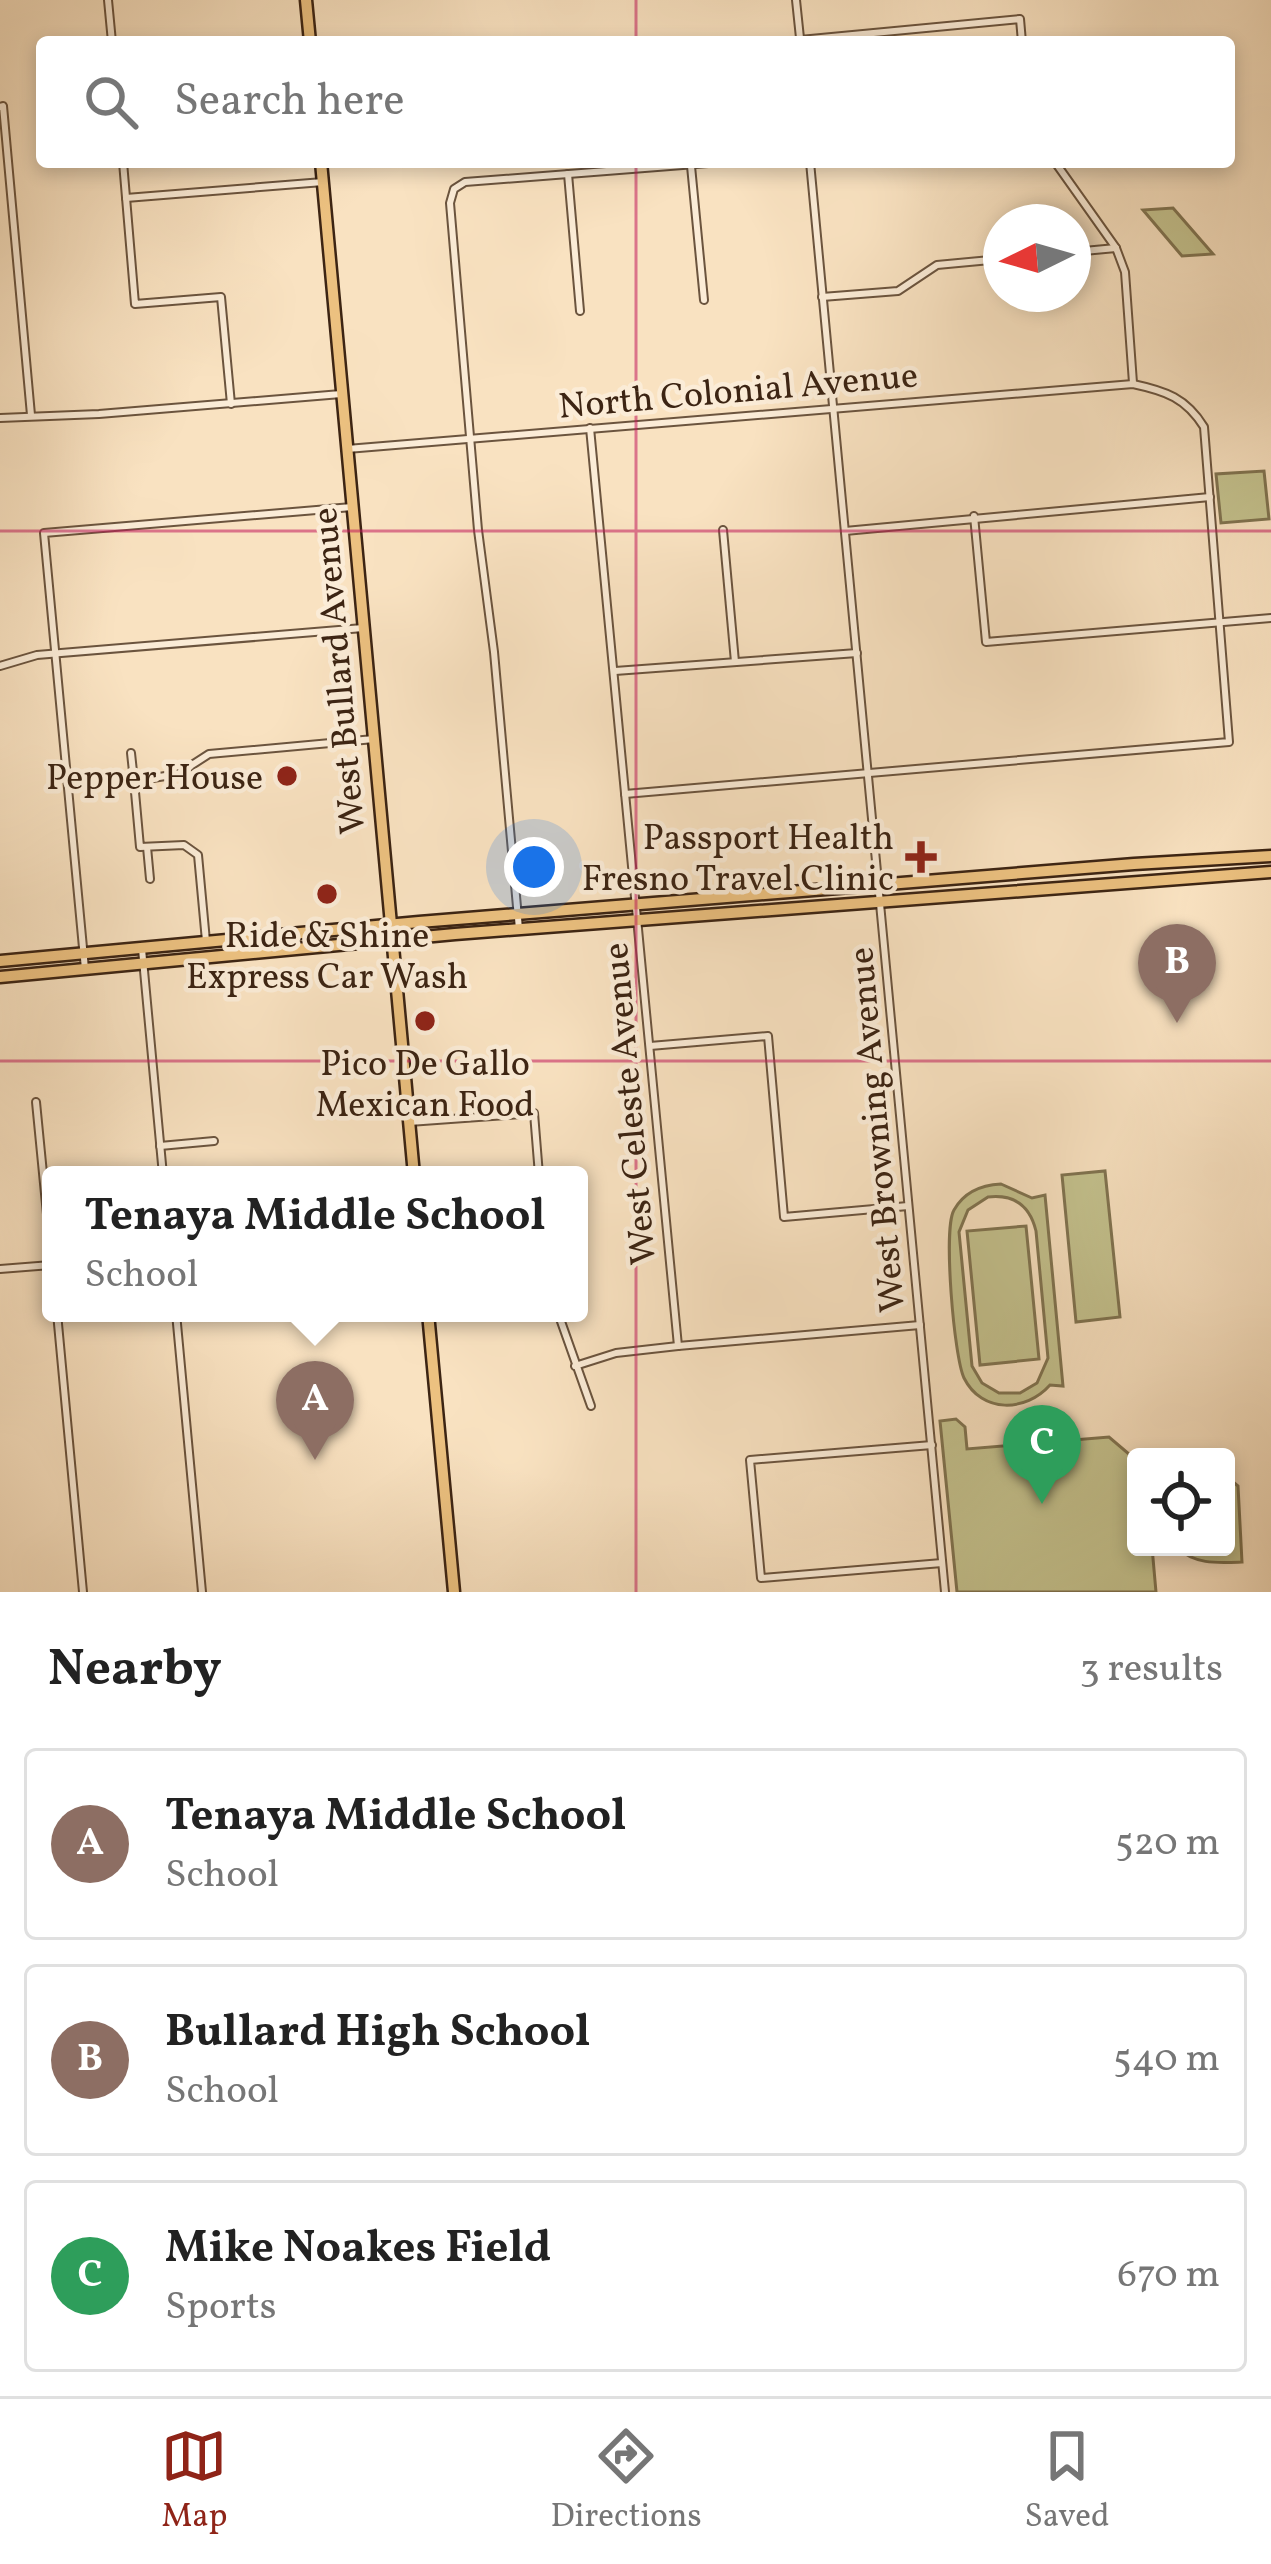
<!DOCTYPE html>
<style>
:root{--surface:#fff;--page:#f6f6f6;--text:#222;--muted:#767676;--line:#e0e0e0;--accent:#8f2418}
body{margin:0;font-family:Vollkorn,serif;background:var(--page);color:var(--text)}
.controls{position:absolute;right:36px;bottom:36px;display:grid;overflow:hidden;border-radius:12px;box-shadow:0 6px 18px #0003}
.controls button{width:108px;height:108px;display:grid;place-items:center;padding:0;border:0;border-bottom:3px solid var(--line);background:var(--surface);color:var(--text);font:60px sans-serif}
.compass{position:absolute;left:983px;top:204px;width:108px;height:108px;border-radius:50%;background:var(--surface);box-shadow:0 6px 18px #0003;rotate:265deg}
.you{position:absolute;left:534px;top:867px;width:42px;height:42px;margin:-30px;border:9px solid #fff;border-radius:50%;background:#1a73e8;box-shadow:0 0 0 18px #1a73e833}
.badge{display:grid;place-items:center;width:78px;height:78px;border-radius:50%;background:var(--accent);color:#fff;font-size:39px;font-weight:700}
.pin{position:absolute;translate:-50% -99px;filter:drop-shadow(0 3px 6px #0008)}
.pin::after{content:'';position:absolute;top:63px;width:42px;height:36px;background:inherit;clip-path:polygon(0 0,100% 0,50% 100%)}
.popup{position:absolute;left:42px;top:1166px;width:546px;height:156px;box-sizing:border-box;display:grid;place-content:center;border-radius:12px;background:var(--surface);filter:drop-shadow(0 3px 9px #0005);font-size:39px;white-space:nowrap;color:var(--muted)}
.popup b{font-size:45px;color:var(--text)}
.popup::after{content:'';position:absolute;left:50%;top:100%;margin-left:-24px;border:24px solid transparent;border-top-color:var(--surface)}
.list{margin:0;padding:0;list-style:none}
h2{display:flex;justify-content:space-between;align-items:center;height:156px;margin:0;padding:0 48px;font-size:51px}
h2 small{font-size:39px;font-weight:400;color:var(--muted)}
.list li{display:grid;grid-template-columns:78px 1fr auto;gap:36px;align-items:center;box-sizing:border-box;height:192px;margin:0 24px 24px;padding:0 24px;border:3px solid var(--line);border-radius:12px}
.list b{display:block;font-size:45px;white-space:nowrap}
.list p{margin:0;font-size:39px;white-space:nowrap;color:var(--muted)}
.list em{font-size:39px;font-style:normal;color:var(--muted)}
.icon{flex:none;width:66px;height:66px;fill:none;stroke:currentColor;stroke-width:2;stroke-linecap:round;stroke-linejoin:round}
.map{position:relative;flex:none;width:1271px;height:1592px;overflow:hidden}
.search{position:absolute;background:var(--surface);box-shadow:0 6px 18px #0003;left:36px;right:36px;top:36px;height:132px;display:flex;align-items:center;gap:30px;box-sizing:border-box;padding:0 42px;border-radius:12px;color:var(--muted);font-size:45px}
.sheet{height:804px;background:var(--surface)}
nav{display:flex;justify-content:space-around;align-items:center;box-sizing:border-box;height:168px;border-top:3px solid var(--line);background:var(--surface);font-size:33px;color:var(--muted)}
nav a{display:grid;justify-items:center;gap:6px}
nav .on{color:var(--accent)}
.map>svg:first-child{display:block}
.green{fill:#c4c28e;stroke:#807350;stroke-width:3;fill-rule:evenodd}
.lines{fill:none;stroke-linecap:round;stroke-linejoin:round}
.minor-casing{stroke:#6b543e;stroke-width:10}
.primary-casing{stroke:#3c2413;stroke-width:15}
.minor{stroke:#fbecd7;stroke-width:6}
.primary{stroke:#ecc180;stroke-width:10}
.grid{fill:none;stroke:#c2185b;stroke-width:3;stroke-opacity:0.55}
.poi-dot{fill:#8f2418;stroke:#fbecd7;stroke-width:4.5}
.labels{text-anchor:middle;stroke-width:9;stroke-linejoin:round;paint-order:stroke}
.street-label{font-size:36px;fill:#3c2413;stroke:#fbecd7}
.poi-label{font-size:36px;fill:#3c2413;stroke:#fbecd7;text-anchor:end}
</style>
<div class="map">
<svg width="1271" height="1592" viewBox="0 0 1271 1592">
<rect width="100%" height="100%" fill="#f9e2c1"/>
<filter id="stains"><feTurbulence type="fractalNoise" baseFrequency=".00167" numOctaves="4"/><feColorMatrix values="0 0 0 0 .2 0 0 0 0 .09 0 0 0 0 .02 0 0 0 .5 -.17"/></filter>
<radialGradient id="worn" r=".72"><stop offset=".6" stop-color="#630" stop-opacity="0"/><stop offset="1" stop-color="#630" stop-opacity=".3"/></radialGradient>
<!-- green -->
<g class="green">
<path d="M1173,208L1213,254L1182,256L1143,210Z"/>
<path d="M1264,471L1269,519L1221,523L1216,474Z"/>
<path d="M1105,1171L1120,1317L1076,1322L1062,1175Z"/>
<path d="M1001,1184L1032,1198L1045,1195L1063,1386L1050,1385C1026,1412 982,1414 964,1378C954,1357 943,1229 954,1210C964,1192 982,1185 1001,1184ZM988,1197C1014,1194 1030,1206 1036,1231L1048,1358L1037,1383L1020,1393H999L982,1383L972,1366L959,1232L968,1210Z"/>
<path d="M1026,1226L1039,1359L980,1365L967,1231Z"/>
<path d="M956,1419L965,1427L967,1449L1109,1437L1136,1460V1547H1152L1156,1592H957L940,1421Z"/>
<path d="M1226,1476L1238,1486L1242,1562C1218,1563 1195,1565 1176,1547H1226Z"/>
</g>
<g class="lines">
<defs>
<g id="minor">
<path d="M108,0L112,42"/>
<path d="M796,0L800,38"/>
<path d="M800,40L1020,19L1022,42"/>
<path d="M0,107L3,106L31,415"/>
<path d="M123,162L135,304L221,297L231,404"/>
<path d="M810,162L945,1592"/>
<path d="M1055,162L1116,248L1125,272L1133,383"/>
<path d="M691,166L704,300"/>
<path d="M568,174L580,311"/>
<path d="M126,198L323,182"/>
<path d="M1073,252L1116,248"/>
<path d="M822,297L898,291L937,265L1001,259"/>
<path d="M0,418L99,414L341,394"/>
<path d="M590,428L678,1346"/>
<path d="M347,449L1133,384C1166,391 1186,398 1204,427L1229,742L625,794"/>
<path d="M974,516L986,642L1271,618"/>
<path d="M723,530L735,662"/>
<path d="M845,531L1210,497"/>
<path d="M0,666L37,655L363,628"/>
<path d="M615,671L857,653"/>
<path d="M131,753L134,781"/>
<path d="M147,847L150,879"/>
<path d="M519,929L494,652L478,530L450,203L454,189L465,182L721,162"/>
<path d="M206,941L198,855L184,845L140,847L134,781L178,774L209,754L374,739"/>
<path d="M142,949L163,1175"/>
<path d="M85,969L44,533L352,507"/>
<path d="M650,1046L768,1036L784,1217L908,1206"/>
<path d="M36,1102L51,1255"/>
<path d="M409,1122L534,1113L539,1175"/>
<path d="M160,1146L214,1141"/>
<path d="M0,1269L51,1265"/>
<path d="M57,1313L83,1592"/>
<path d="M176,1313L202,1592"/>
<path d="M558,1313L591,1406"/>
<path d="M575,1366L616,1353L678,1346L920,1325"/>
<path d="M932,1445L750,1460L761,1578L942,1563"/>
</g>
<g id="primary">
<path d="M306,0L310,42"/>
<path d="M321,162L414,1175"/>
<path d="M230,948L275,942L280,937"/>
<path d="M0,961L419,922L1134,864L1271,856"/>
<path d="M0,977L455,934L1271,872"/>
<path d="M428,1313L454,1592"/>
</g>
</defs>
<!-- minor casing -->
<use href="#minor" class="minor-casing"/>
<!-- primary casing -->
<use href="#primary" class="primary-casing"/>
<!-- minor -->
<use href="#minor" class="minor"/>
<!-- primary -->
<use href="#primary" class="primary"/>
</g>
<!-- grid -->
<path class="grid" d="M636,0V42M636,162V1592M0,531H1271M0,1061H1271"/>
<!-- markers -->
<g class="poi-dot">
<circle cx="287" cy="776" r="12"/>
<path d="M915 839h12v12h12v12h-12v12h-12v-12h-12v-12h12z"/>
<circle cx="327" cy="894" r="12"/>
<circle cx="425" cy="1021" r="12"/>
</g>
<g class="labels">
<!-- street labels -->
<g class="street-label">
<text transform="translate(738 389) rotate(-5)" y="13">North Colonial Avenue</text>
<text transform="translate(337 671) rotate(-95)" y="13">West Bullard Avenue</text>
<text transform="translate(628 1104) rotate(-95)" y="13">West Celeste Avenue</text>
<text transform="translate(875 1130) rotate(-95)" y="13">West Browning Avenue</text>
</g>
<!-- poi labels -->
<g class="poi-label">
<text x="263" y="789">Pepper House</text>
<text x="894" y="849">Passport Health<tspan x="894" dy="41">Fresno Travel Clinic</tspan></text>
<text x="327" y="947" text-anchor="middle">Ride &amp; Shine<tspan x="327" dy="41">Express Car Wash</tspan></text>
<text x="425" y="1075" text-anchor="middle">Pico De Gallo<tspan x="425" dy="41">Mexican Food</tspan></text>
</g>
</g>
<rect width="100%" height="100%" filter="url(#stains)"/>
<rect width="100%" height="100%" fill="url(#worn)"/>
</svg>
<div class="controls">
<button><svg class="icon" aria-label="locate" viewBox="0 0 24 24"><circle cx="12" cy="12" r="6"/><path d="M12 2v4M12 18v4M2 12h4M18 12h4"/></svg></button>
</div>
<svg class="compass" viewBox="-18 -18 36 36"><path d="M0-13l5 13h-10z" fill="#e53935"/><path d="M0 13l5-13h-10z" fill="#767676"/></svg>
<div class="you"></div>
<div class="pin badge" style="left:315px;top:1460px;background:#8d6e63">A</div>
<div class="popup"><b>Tenaya Middle School</b>School</div>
<div class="pin badge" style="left:1177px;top:1023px;background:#8d6e63">B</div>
<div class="pin badge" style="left:1042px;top:1504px;background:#2e9e5b">C</div>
<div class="search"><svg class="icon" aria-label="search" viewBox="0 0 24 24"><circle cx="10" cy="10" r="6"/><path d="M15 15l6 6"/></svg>Search here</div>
</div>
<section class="sheet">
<h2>Nearby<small>3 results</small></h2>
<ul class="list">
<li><span class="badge" style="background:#8d6e63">A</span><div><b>Tenaya Middle School</b><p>School</p></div><em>520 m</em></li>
<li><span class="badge" style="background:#8d6e63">B</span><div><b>Bullard High School</b><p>School</p></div><em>540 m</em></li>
<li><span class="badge" style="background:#2e9e5b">C</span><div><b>Mike Noakes Field</b><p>Sports</p></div><em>670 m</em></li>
</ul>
</section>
<nav>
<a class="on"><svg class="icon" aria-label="map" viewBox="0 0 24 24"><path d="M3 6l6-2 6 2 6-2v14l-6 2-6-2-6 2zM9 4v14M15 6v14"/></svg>Map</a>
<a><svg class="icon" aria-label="directions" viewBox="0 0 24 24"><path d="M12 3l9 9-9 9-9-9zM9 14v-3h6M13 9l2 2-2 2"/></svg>Directions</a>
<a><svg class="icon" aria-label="saved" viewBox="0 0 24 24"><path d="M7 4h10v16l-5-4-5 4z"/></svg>Saved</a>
</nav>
